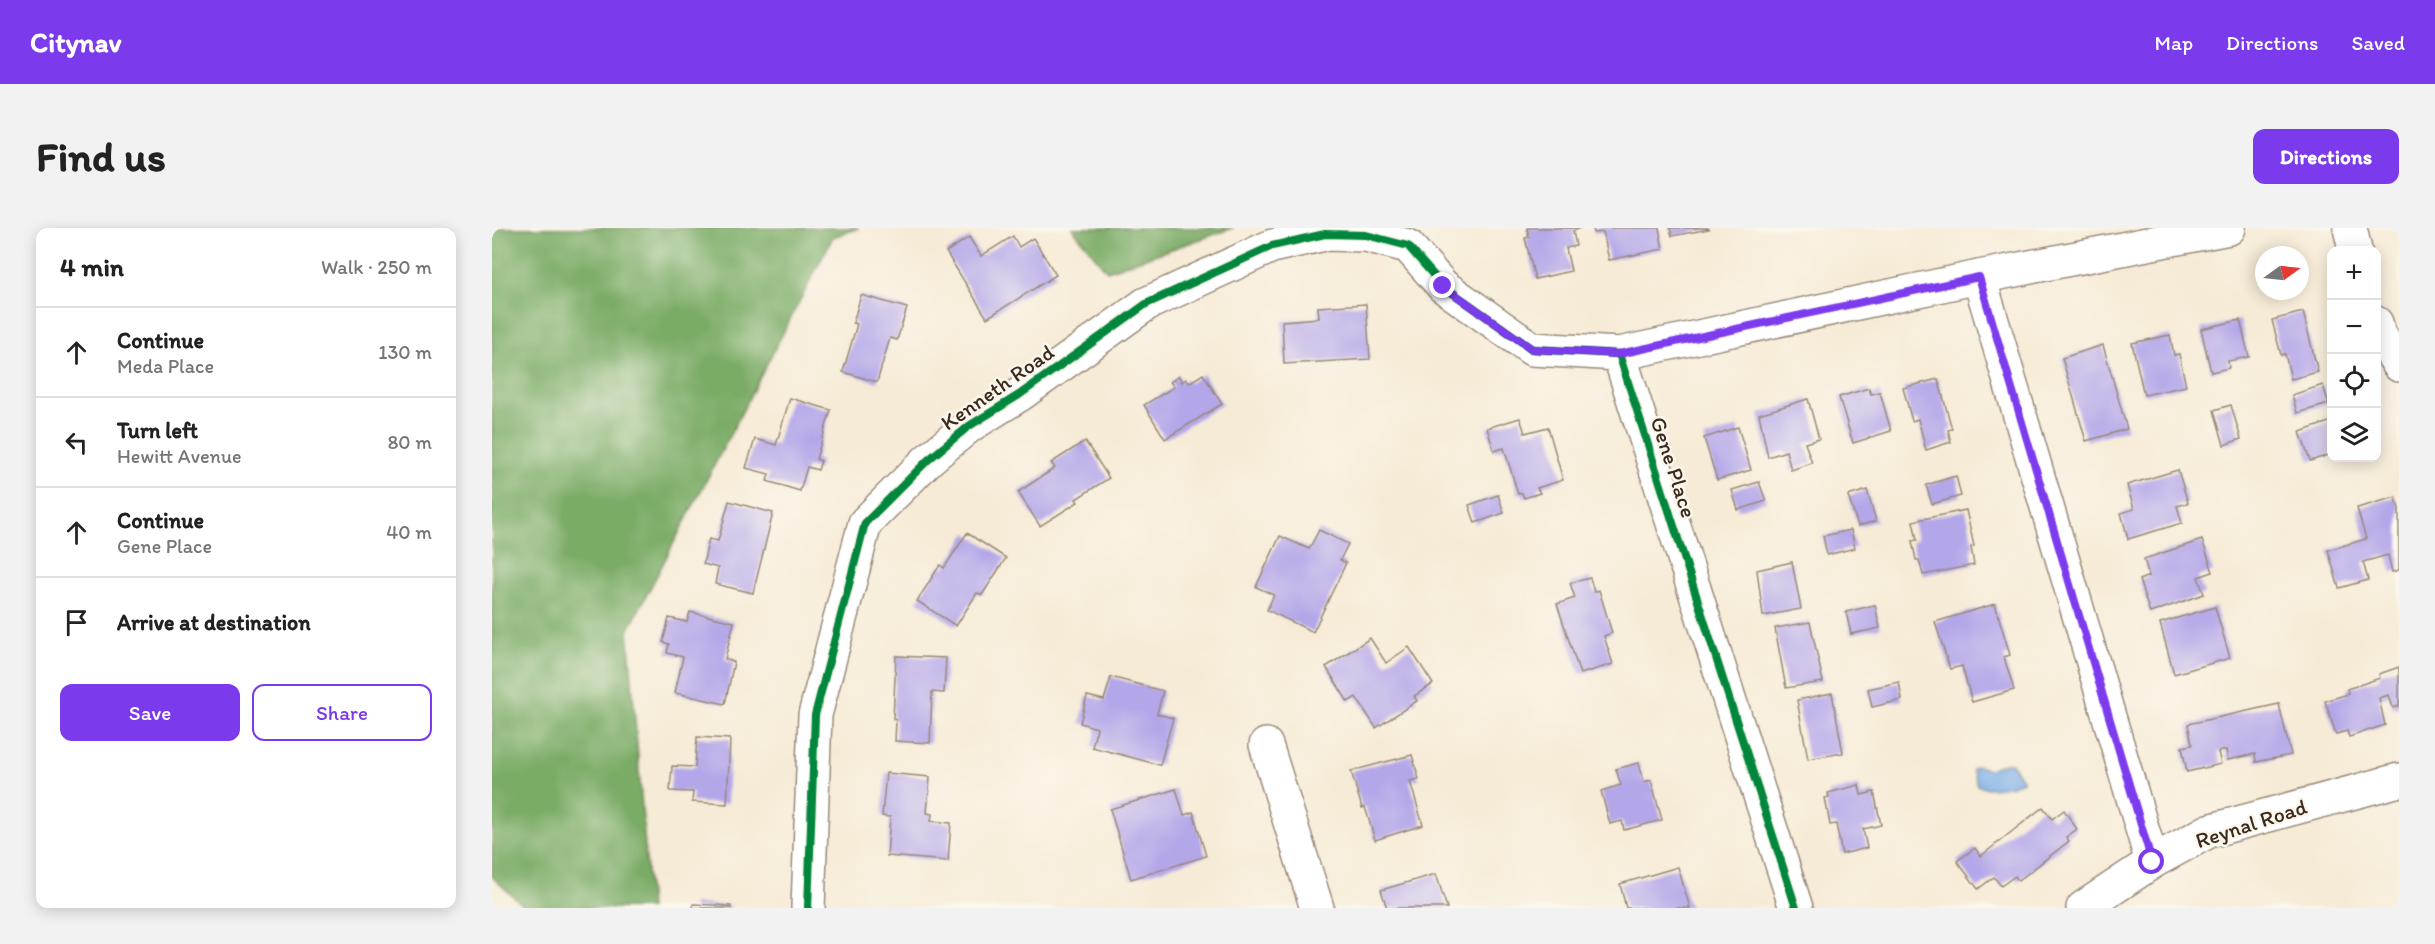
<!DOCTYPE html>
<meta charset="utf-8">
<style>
:root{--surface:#fff;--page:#f2f2f2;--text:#222;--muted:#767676;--line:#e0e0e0;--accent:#7c3aed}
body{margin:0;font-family:Itim,sans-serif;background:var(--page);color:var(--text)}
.controls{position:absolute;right:18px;top:18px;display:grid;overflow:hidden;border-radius:12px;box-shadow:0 3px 15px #0003}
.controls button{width:54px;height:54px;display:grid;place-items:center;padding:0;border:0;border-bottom:2px solid var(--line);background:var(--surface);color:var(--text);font:30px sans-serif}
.compass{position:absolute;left:1763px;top:18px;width:54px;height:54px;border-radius:50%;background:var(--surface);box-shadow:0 3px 15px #0003;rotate:75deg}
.stop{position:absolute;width:18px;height:18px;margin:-14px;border:4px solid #7c3aed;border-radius:50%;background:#fff}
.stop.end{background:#7c3aed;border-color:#fff;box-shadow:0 2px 6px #0008}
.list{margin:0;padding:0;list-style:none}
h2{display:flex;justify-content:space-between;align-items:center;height:78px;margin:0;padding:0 24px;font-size:26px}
h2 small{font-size:20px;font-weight:400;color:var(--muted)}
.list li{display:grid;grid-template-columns:39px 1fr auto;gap:18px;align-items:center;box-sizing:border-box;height:90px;padding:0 24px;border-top:2px solid var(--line)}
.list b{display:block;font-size:22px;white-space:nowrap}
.list p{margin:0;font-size:20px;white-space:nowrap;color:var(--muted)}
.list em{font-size:20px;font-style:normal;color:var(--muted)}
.actions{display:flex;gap:12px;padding:18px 24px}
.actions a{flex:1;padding:14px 0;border:2px solid var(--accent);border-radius:12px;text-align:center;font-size:21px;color:var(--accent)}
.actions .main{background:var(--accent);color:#fff}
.icon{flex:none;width:33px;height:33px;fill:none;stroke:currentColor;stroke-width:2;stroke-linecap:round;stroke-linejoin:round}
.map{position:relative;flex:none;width:1907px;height:680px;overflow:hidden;border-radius:12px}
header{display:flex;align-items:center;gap:36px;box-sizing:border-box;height:84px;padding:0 30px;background:var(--accent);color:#fff}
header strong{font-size:28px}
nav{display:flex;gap:33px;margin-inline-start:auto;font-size:21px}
.intro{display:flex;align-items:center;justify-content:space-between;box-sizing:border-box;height:144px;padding:0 36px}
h1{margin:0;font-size:42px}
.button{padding:15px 27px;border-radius:12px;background:var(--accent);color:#fff;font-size:21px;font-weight:700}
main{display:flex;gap:36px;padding:0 36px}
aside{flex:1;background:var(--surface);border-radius:12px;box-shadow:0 3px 15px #0003}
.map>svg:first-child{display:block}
.forest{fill:#7aac66;stroke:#5a6b42;stroke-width:1.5}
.water{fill:#7aaee7;stroke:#5a6c82;stroke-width:1.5}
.building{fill:#b3a6e9}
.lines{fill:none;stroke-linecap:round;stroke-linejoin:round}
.minor-casing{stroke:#988a7a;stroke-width:36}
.minor{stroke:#fff;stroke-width:33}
.cycleway-casing{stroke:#fbf7ec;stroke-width:11}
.cycleway{stroke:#00873e;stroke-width:8}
.route{stroke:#7c3aed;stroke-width:8}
.labels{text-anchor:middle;stroke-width:5;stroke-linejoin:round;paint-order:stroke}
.street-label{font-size:22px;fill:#3b2a1e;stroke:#fbf7ec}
</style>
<header>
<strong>Citynav</strong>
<nav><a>Map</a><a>Directions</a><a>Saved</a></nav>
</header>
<div class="intro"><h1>Find us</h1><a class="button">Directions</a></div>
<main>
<aside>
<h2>4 min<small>Walk · 250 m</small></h2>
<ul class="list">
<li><svg class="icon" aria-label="ahead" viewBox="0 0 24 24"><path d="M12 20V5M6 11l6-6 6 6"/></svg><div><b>Continue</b><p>Meda Place</p></div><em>130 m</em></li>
<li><svg class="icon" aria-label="left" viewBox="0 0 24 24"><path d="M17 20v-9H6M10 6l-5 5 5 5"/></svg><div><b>Turn left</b><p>Hewitt Avenue</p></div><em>80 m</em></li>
<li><svg class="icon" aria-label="ahead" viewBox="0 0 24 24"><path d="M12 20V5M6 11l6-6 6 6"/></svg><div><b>Continue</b><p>Gene Place</p></div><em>40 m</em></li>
<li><svg class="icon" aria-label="arrive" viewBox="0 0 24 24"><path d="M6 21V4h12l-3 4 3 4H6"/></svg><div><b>Arrive at destination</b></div></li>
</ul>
<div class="actions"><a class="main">Save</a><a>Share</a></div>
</aside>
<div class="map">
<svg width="1907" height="680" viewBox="0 0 1907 680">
<rect width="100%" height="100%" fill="#fbf7ec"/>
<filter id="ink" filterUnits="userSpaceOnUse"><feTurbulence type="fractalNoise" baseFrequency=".0167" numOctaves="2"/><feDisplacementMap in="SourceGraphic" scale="12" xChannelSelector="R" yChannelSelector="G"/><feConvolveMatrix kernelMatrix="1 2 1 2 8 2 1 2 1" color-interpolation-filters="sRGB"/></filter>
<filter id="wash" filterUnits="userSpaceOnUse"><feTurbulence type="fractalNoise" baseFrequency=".008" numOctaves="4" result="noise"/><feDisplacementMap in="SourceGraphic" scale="24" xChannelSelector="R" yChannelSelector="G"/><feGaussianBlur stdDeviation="1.35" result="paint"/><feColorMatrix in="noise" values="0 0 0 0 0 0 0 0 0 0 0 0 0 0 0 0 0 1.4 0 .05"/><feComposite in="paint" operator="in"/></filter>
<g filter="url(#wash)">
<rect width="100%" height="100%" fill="#f6ebd6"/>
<!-- forest -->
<g class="forest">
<path d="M0,0H367L341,9L136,403L158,680H34L0,649Z"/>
<path d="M580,0H741L615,43Z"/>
</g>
<!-- water -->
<path class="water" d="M1513,535H1519L1531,553C1518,558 1498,563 1485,557L1480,541L1485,538L1497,541Z"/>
<g id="blocks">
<!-- building -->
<g class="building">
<path d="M1035,0H1089L1081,3L1084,18L1074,20L1079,43L1043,51L1033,10L1037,9Z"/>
<path d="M1101,0H1167L1171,21L1117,32L1111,4L1102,5Z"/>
<path d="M1178,0H1216L1217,1L1180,8Z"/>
<path d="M521,8L527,19L541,10L564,47L495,90L454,24L477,9L489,28Z"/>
<path d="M369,67L415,80L405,112L398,110L385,154L351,144L365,96L361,95Z"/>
<path d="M874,76L878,131L792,136L790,93L827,90L826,79Z"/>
<path d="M1811,84L1826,144L1799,151L1793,126L1789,127L1780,92Z"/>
<path d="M1748,92L1757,129L1736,133L1737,140L1719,144L1709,101Z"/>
<path d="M1678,107L1682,127L1687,126L1694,158L1652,167L1640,115Z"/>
<path d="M1611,117L1635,201L1594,213L1570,130Z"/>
<path d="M711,146L730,176L673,211L652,177L682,159L678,154L687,148L690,154L694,151L697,155Z"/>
<path d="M1446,151L1460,201L1456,202L1459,214L1434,222L1426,191L1420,193L1411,160Z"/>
<path d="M1831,157L1837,176L1805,185L1800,167Z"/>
<path d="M1377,160L1379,166L1388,164L1399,203L1361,215L1347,169Z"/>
<path d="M298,170L339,182L324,231L329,233L326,242L315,239L308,263L275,253L277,246L254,240L263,211L284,217Z"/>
<path d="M1316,171L1327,211L1313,215L1320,235L1299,242L1294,223L1276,229L1267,186Z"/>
<path d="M1739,177L1749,211L1732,217L1722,182Z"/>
<path d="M1028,190L1033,205L1056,199L1071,252L1045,260L1048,265L1032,270L1030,265L1026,266L1012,220L1002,223L995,200Z"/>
<path d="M1840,193V226L1818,233L1808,204Z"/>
<path d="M1246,199L1259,242L1225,252L1212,210Z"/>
<path d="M593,213L617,250L584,271L586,274L548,298L526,264L563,240L559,235Z"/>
<path d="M1686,242L1696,275L1685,278L1690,295L1636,311L1629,285L1642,281L1635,257Z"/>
<path d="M1464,248L1469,268L1440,276L1434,257Z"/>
<path d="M1267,254L1274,273L1246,282L1240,262Z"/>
<path d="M1375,262L1384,293L1366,298L1356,268Z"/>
<path d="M1006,267L1012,285L983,295L977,277Z"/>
<path d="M1904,269L1907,281V342L1900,344L1896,327L1871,334L1876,352L1847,360L1836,322L1874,311L1865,280Z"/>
<path d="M237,273L281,285L261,365L223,356L226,340L211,336L217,311L226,313Z"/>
<path d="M1474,282L1482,318L1479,319L1482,337L1431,347L1427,332H1424L1420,313L1425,312L1421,293Z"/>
<path d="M827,302L856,316L848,332L854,335L821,404L775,382L782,367L764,359L788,308L817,321Z"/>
<path d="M1359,302L1363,320L1335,327L1331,308Z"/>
<path d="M475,305L514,330L490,367L485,365L464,398L425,373L448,337L452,340Z"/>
<path d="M1710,312L1721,344L1706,349L1712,366L1658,385L1647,352L1657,348L1652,331Z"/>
<path d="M1300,334L1309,381L1271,388L1265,342Z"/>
<path d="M1098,350L1102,364L1107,362L1120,405L1112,408L1121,436L1088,446L1065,376L1083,370L1078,355Z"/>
<path d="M1503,376L1518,427L1512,429L1522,462L1480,474L1470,438L1458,441L1443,394Z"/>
<path d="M1383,377L1388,400L1359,406L1354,384Z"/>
<path d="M1723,379L1738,430L1682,446L1668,395Z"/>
<path d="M198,384L242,394L233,431L242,434L233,476L183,465L191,429L175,425L177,416L171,414L177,390L195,394Z"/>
<path d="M1318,394L1331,454L1294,460L1283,400Z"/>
<path d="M878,410L894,435L917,419L941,456L922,468L925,473L884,500L864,469L856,474L834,439Z"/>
<path d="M404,428L454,430L452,465L440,464L438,515L403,513L404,492L401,491Z"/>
<path d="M1907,439V478L1901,480L1897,467L1887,470L1893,497L1857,509L1855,503L1844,506L1833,473L1856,466L1855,461L1888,450L1887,446Z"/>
<path d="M619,449L671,463L665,486L681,490L668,537L600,519L605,500L588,495L595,468L612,472Z"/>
<path d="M1407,454L1410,472L1380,479L1376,461Z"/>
<path d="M1340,465L1351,525L1316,531L1305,472Z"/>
<path d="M1787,476L1799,527L1764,534L1763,526L1736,532L1734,522L1726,524L1729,536L1695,544L1690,519L1700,517L1696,496Z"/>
<path d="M205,509L238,511L235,576L200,574L201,564L178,563L180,538L203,539Z"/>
<path d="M920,527L927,551L918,553L931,597L883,612L873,579L870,580L859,543Z"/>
<path d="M1147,535L1152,554L1159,552L1170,592L1132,602L1130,593L1118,596L1109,563L1129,557L1124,541Z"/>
<path d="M394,545L438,549L435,585L440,586L439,593L459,595L456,633L395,628L398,589L390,588Z"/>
<path d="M1367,557L1369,567L1382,564L1389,597L1371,601L1375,620L1350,626L1344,596L1338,597L1333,570L1337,569L1336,565Z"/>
<path d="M684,561L692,587L701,584L714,628L639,651L618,581Z"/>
<path d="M1551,579L1560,591L1572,582L1585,601L1574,609L1577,613L1526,653L1523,648L1509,658L1502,649L1486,661L1465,633L1483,620L1489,628Z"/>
<path d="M1186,639L1198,680H1134L1128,656Z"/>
<path d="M944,646L955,680H895L889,662Z"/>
<path d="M201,676L239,678V680H201Z"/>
</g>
</g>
</g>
<g filter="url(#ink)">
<use href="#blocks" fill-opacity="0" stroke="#988a7a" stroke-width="1.5"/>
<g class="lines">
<defs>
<g id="minor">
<path d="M1858,0L1863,22"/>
<path d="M1487,49L1660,634"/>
<path d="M1884,95L1888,107L1907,137"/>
<path d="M1127,126L1487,49L1737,0"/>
<path d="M774,517L825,680"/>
<path d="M316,680L323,487L373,295L436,232L477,198L527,167L654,76L780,18L833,6L874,7L916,18L951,58L1040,121L1127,126L1304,680"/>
<path d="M1591,680L1660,634L1717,603L1907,552"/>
</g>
</defs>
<!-- minor casing -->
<use href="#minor" class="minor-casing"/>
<!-- minor -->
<use href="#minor" class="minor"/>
<defs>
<path id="cycleway" d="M316,680L323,487L373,295L436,232L477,198L527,167L654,76L780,18L833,6L874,7L916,18L951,58L1040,121L1127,126L1304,680"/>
</defs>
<!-- cycleway casing -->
<use href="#cycleway" class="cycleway-casing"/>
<!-- cycleway -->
<use href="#cycleway" class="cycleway"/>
</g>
</g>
<g class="lines" filter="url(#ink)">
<!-- route -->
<path class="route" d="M951,58L1040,121L1127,126L1487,49L1660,634"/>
</g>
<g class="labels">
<!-- street labels -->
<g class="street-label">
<text transform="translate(505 159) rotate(-35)" y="8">Kenneth Road</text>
<text transform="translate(1182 239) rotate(72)" y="8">Gene Place</text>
<text transform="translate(1759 595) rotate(-18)" y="8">Reynal Road</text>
</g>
</g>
</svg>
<div class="controls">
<button>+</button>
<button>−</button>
<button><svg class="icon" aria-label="locate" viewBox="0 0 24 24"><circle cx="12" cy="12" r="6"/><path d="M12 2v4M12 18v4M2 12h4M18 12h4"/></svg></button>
<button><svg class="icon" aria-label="layers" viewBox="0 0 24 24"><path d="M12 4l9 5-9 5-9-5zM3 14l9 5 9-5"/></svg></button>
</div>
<svg class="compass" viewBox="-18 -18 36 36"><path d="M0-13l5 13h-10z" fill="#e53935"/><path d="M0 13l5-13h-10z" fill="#767676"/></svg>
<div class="stop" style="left:1660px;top:634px"></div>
<div class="stop end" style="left:951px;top:58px"></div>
</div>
</main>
